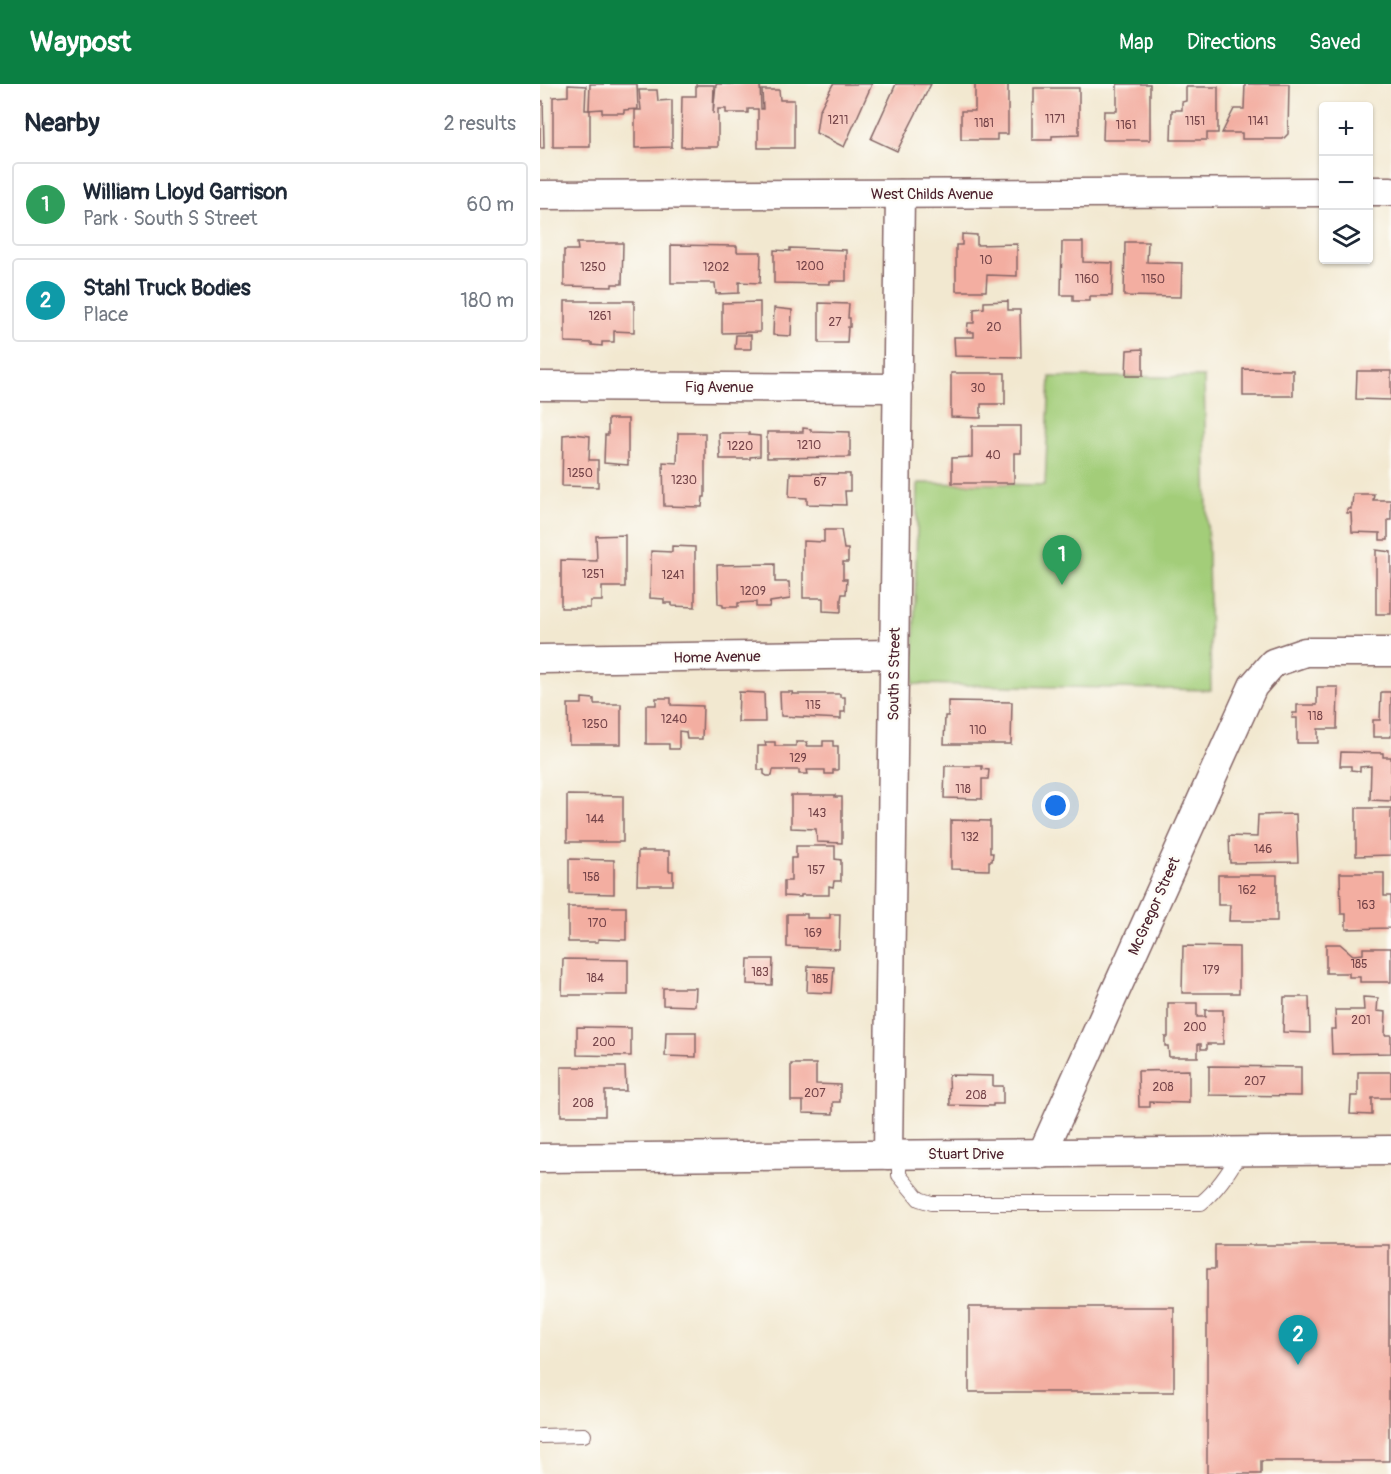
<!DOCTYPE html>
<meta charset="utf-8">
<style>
:root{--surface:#fff;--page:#f6f6f7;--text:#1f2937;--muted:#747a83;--line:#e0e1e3;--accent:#0b8043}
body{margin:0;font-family:Pangolin,sans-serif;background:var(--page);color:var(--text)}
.controls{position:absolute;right:18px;top:18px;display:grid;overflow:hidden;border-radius:6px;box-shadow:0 2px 4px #0004}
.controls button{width:54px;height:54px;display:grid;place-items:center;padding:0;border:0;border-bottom:2px solid var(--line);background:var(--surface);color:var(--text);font:30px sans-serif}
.you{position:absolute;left:516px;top:722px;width:21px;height:21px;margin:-15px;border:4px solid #fff;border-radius:50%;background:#1a73e8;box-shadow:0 0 0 9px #1a73e833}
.badge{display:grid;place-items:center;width:39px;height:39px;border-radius:50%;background:var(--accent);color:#fff;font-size:20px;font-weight:700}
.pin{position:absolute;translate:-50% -50px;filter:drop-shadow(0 2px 3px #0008)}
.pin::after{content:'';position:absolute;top:32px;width:21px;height:18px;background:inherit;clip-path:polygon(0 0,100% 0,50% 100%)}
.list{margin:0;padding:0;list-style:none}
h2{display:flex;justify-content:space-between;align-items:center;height:78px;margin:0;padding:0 24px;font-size:26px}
h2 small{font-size:20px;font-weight:400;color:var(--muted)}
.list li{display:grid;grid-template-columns:39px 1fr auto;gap:18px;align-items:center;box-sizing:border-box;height:84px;margin:0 12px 12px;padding:0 12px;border:2px solid var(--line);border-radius:6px}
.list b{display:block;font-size:22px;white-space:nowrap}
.list p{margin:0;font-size:20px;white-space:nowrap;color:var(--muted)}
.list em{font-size:20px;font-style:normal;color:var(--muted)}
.icon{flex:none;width:33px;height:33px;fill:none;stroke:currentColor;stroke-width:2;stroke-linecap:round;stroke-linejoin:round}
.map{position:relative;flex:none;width:851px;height:1390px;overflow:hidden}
header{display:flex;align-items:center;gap:36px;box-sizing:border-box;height:84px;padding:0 30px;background:var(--accent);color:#fff}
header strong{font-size:28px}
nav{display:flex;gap:33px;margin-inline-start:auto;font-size:21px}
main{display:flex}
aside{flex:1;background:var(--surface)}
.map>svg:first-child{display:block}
.green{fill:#a3cd79;stroke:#767652;stroke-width:1.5}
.building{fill:#f3aea1}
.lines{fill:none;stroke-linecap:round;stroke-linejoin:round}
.service-casing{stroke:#856565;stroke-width:16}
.minor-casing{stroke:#856565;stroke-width:31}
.service{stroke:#fff;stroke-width:14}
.minor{stroke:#fff;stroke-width:28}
.labels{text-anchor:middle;stroke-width:5;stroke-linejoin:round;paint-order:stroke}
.number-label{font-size:12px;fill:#744348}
.street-label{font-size:15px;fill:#4a1f2b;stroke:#fdfcf7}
</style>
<header>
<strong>Waypost</strong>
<nav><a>Map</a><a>Directions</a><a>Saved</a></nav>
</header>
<main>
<aside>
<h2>Nearby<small>2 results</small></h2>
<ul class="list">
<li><span class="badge" style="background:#2e9e5b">1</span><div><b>William Lloyd Garrison</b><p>Park · South S Street</p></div><em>60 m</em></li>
<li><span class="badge" style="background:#0f9aa8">2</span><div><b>Stahl Truck Bodies</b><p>Place</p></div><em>180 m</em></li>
</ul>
</aside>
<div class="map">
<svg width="851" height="1390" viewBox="0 0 851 1390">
<rect width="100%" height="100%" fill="#fdfcf7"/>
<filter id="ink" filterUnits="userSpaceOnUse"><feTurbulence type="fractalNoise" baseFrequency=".0167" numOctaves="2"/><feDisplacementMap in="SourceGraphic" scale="12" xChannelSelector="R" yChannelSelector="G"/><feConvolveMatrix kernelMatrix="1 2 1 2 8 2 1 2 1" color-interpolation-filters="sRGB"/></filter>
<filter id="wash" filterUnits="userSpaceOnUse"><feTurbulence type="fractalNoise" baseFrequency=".008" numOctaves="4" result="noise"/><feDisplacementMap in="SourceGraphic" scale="24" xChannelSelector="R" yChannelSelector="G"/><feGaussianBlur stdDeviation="1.35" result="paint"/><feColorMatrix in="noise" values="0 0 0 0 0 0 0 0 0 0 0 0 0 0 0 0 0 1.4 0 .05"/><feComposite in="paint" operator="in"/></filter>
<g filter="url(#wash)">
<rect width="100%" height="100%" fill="#f2e8d0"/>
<!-- green -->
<path class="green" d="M510,293H664L671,606L373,600L378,399L505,401Z"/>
<g id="blocks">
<!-- building -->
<g class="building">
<path d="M50,0H97L98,25L84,26V29H62V25L49,26Z"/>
<path d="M176,0H220L221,25H223L222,6H239L240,16H254V64H218V25H208V29H186V25H178V63H141L142,12H156V1H174L173,30Z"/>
<path d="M293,0H332L304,63L276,49L279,27Z"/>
<path d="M356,0H391L357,67L331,55Z"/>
<path d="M435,0H468V50H457V56H421V27H435Z"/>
<path d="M577,0H610V56H563L564,27H577Z"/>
<path d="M705,0H749L748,50L743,55H702V49H682L694,25H704Z"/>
<path d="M28,1L46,2L45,26H50V63H13V13L28,12Z"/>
<path d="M646,3H678V49H667V56H631L632,26H642V18L646,17Z"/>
<path d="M494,4H539V51L512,52V56H492V19H494Z"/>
<path d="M99,6H117L118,17L132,16V63L95,64V26H101Z"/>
<path d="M0,17H3L4,64H0Z"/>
<path d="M422,150L437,151V161L477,160V192L447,191L446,207H416V161H422Z"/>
<path d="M522,158H543V178L573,179L572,212H550V217H533V211H521Z"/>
<path d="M585,158H608L607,178L642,179L641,213L584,212Z"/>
<path d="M37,159H83L82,200H72V203L24,202V166H38Z"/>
<path d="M131,161L197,162V168H221L220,199L199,198V209L176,210L175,199H131Z"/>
<path d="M250,164L306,166V197H290V200L234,199V166L250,167Z"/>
<path d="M25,217H94V248L74,247V258H62V262L52,261V259L25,258Z"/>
<path d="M468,217V226H480L481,273L415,272L414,253H434V248H427L428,239H434V225L444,224V218Z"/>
<path d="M220,218V248L182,249V219Z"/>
<path d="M279,219L309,220L308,234H310V243H308L307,259H279Z"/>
<path d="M234,224L252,226L251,252L233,251Z"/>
<path d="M196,251H211V265H195Z"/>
<path d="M603,265V292H586L587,266Z"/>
<path d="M703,285L753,286V312H703Z"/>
<path d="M817,287H851V316L816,315Z"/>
<path d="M411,289H465V320H441V334L411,333Z"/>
<path d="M68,335H88V381L64,379L65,351H68Z"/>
<path d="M432,342H481V369H474V399H412V374L432,373Z"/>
<path d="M263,344L271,345V347L310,348V373L227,374V348H263Z"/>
<path d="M138,349H165V413H163L162,423L124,422L123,378L137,379Z"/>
<path d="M179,349H209V351L220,352V372L210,373V375H180Z"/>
<path d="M34,350L50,352L49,376H58V403L22,402L23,351Z"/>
<path d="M250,389L310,390V407H305L306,421L267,420V414L249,413Z"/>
<path d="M813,410H834L833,416H851V436H848V456H840V449L812,448L811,429H807V425H811V420L812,421Z"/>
<path d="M284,446H301L304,465H308V478H303V495H307L306,510H302L301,515V528L283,527V514H263V457L284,458Z"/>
<path d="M85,451V503H62V517H50V524H21V476L57,477L56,452Z"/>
<path d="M132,462L155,463V523L132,522V519H124V515L110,514L111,467L132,468Z"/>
<path d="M836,466L851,468V530H836Z"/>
<path d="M235,480V498H249L250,515L230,518L229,523H216V518L198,519V523H183V521L178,520L177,481Z"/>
<path d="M777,603H798L797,645H778V659H757V634H752L753,629H757V621H777Z"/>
<path d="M199,608L224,609L225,638H198Z"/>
<path d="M240,608H253L252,610H300V613H305V628H301V635L241,632Z"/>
<path d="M841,608H851V653H833V636H840Z"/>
<path d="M42,614L54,615V620H81V660H29L28,620H42Z"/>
<path d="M116,614H131V621L163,622L162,655H147L146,648L139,647V665H129V660H106V621H116Z"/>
<path d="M408,617L472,618L471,660H404L405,632H408Z"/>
<path d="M283,657H293V662H298V686H293V690H285V686H267L268,690H259V686H233L232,692H227L224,690V686H218V662H226L225,658H235V662H256V658H267L266,662H283Z"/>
<path d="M801,668L843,669V673H851V717L830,716L831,682L820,683V687L811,686V682H800Z"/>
<path d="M405,682H442V685L449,686L448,695H442V715L404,714Z"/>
<path d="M27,711L83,712V758H27Z"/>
<path d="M251,711H295V713H302V759L277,758L276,745L251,744Z"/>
<path d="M816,724H851V771L816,772Z"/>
<path d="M756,730L758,778L690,779L689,752L717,753L718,731Z"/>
<path d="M411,736L450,737V769H453L452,777H449V786L411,785Z"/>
<path d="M256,762H295V775L301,776V797H294L293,803L289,802V811H261V813L244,812V797H251V774H256Z"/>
<path d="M98,767H129V787H133V801H97Z"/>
<path d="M29,775L74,776V810L29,809Z"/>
<path d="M800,789H844V812H851V844L806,845V830H801Z"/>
<path d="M678,791H737V837H689L690,821H678Z"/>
<path d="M28,823H86V856L58,855V858H28Z"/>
<path d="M247,830H267V834H290V830H300L299,865L247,863Z"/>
<path d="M786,860H800L813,871L823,870V864H851V898H820V893H809V889H786Z"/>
<path d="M643,862L699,863V909H642Z"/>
<path d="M23,875L88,876V911H22Z"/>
<path d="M208,875H233L232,901L207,900Z"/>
<path d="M268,882L294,883L292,909L267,908Z"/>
<path d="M123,904H156L155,922L123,921Z"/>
<path d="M744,913H769L770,949L743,948Z"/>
<path d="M823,913L838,914L837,927L846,928L845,951H851V969L792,970L791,945H796L795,926H824Z"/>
<path d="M628,919H657V933H665V926H683V960H667V965H661V960H658V973H629L628,962H625V953H628Z"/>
<path d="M37,943L91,944V972L37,971Z"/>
<path d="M126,948H156V973L125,972Z"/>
<path d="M251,980H276V1000L300,1001V1018H293V1030L263,1029V1017H251Z"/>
<path d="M669,982L761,983V1012L669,1011Z"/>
<path d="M21,983H85L86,1007H65V1032H21Z"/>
<path d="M649,986V1019L610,1018V1023H599L598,987Z"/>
<path d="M818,988H851V1014H832V1031L810,1030L811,1012H818Z"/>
<path d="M409,991L453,992V1002H463V1020H453V1022L410,1021Z"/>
<path d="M675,1161H849V1377H721V1390H667V1185H675Z"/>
<rect x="429" y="1223" width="205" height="85"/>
</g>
</g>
</g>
<g filter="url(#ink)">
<use href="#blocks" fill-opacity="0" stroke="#856565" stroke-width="1.5"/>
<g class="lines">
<defs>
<g id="service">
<path d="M359,1071V1091L379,1115L391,1119H661C678,1105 690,1087 700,1068"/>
<path d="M0,1352L44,1351"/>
</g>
<g id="minor">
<path d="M828,107H851"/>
<path d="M0,111L784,108"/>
<path d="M0,302L358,304"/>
<path d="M0,575L354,570"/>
<path d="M502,1070L713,602L733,579L765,568H851"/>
<path d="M348,1071L360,110"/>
<path d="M0,1074L851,1066"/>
</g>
</defs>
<!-- service casing -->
<use href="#service" class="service-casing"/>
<!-- minor casing -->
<use href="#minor" class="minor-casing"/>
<!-- service -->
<use href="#service" class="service"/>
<!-- minor -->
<use href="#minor" class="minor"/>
</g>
</g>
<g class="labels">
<!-- number labels -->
<g class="number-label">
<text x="515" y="39">1171</text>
<text x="298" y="40">1211</text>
<text x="655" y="41">1151</text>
<text x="718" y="41">1141</text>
<text x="444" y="43">1181</text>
<text x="586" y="45">1161</text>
<text x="446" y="180">10</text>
<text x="270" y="186">1200</text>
<text x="53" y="187">1250</text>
<text x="176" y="187">1202</text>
<text x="547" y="199">1160</text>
<text x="613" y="199">1150</text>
<text x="60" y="236">1261</text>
<text x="295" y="242">27</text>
<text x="454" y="247">20</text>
<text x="438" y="308">30</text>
<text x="269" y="365">1210</text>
<text x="200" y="366">1220</text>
<text x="453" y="375">40</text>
<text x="40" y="393">1250</text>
<text x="144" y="400">1230</text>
<text x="280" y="402">67</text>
<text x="53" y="494">1251</text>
<text x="133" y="495">1241</text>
<text x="213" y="511">1209</text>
<text x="273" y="625">115</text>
<text x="775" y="636">118</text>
<text x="134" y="639">1240</text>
<text x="55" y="644">1250</text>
<text x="438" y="650">110</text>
<text x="258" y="678">129</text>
<text x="423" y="709">118</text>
<text x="277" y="733">143</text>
<text x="55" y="739">144</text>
<text x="430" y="757">132</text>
<text x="723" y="769">146</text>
<text x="276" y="790">157</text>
<text x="51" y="797">158</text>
<text x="707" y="810">162</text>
<text x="826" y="825">163</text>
<text x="57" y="843">170</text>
<text x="273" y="853">169</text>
<text x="819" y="884">185</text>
<text x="671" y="890">179</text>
<text x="220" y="892">183</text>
<text x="55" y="898">184</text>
<text x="280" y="899">185</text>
<text x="821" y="940">201</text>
<text x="655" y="947">200</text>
<text x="64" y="962">200</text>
<text x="715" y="1001">207</text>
<text x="623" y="1007">208</text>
<text x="275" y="1013">207</text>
<text x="436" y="1015">208</text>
<text x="43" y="1023">208</text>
</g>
<!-- street labels -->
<g class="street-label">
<text x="392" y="115">West Childs Avenue</text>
<text x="179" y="308">Fig Avenue</text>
<text transform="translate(177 573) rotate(-1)" y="5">Home Avenue</text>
<text transform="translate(354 590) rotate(-89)" y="5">South S Street</text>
<text transform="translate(614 822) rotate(-66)" y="5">McGregor Street</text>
<text x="426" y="1075">Stuart Drive</text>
</g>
</g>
</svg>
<div class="controls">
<button>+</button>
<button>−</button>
<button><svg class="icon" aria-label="layers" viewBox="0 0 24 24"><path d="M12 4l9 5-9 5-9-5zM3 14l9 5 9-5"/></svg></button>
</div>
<div class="you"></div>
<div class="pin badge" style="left:522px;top:501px;background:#2e9e5b">1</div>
<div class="pin badge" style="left:758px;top:1281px;background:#0f9aa8">2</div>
</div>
</main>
